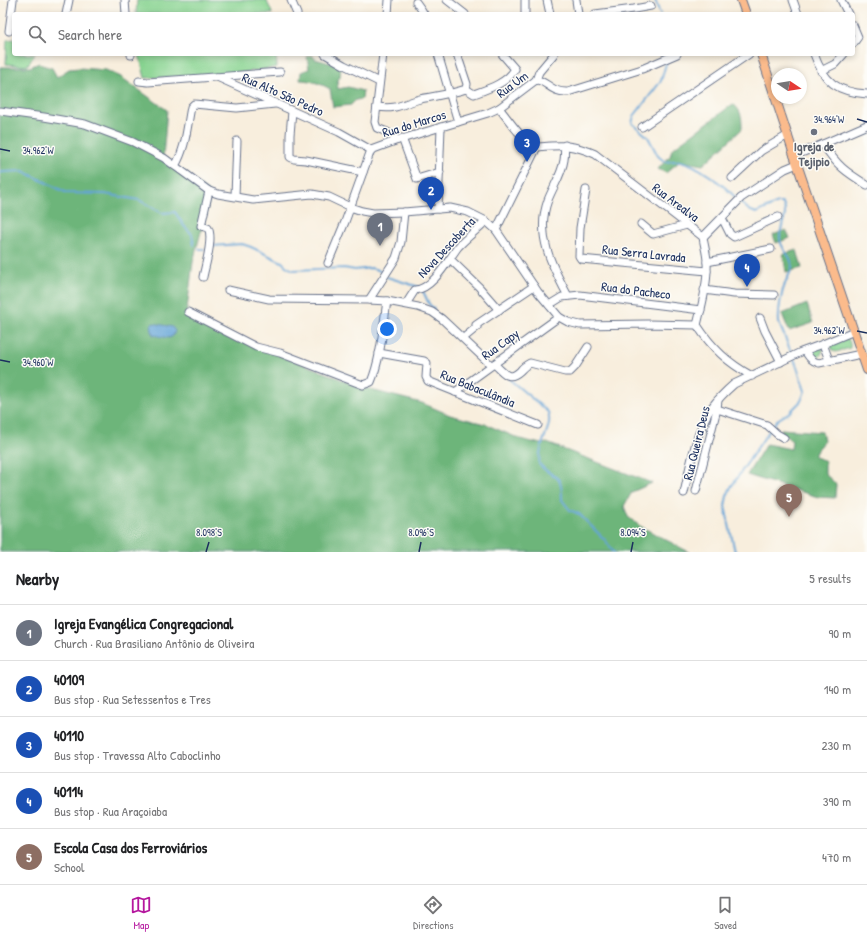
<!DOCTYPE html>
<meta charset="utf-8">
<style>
:root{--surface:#fff;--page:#f6f6f6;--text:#202124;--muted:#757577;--line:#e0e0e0;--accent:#b5179e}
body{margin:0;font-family:"Patrick Hand",sans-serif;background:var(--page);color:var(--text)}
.compass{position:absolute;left:771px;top:68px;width:36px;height:36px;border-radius:50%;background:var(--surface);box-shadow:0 2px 6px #0003;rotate:102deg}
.you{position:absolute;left:387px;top:329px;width:14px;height:14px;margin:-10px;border:3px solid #fff;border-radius:50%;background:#1a73e8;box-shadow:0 0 0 6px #1a73e833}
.badge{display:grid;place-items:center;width:26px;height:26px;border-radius:50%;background:var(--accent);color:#fff;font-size:13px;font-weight:700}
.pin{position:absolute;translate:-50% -33px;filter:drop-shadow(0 1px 2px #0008)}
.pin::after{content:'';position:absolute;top:21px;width:14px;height:12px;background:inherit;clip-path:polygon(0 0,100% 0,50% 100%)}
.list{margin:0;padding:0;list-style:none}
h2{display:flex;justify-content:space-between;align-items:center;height:52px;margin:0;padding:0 16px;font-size:17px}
h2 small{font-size:13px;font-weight:400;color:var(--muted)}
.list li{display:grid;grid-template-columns:26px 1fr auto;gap:12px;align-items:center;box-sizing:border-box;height:56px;padding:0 16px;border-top:1px solid var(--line)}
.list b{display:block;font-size:15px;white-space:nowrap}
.list p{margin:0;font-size:13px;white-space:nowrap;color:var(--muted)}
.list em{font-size:13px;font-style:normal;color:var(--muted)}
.icon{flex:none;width:22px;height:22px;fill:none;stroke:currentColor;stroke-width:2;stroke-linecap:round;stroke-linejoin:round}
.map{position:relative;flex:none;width:867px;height:552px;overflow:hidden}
.search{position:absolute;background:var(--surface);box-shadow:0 2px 6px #0003;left:12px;right:12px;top:12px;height:44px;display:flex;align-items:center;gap:10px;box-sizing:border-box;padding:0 14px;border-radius:4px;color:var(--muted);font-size:15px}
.sheet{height:332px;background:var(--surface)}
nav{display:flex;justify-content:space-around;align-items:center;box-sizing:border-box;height:56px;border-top:1px solid var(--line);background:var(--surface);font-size:11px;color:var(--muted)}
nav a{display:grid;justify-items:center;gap:2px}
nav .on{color:var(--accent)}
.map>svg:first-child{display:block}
.green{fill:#87d390;stroke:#518177}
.forest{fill:#6db57a;stroke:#44726c}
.water{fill:#64a4d7;stroke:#406a9a}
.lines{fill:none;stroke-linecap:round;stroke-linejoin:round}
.stream{stroke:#64a4d7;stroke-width:2}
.minor-casing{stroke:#68728a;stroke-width:9}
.major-casing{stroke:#68728a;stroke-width:10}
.minor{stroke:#fff;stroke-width:7}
.major{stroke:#fbbb8c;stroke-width:8}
.ticks{fill:none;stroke:#1b2f5e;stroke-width:1.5}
.worship-dot{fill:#6b7280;stroke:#fdfcf7;stroke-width:1.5}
.labels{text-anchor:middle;stroke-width:3;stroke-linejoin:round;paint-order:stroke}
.street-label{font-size:13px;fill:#1b2f5e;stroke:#fdfcf7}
.worship-label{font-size:13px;font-weight:bold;fill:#5b616d;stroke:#fdfcf7}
.ticks-label{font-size:10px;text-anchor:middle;fill:#1b2f5e;stroke:#fdfcf7;stroke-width:3;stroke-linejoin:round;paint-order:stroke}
</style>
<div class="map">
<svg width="867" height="552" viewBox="0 0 867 552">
<rect width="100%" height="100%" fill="#fdfcf7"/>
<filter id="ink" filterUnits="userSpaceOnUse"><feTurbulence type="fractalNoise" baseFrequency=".025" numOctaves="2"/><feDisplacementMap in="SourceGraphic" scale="8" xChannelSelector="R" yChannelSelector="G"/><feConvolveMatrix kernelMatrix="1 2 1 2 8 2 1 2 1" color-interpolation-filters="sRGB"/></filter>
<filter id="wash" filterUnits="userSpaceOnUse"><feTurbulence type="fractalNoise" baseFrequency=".012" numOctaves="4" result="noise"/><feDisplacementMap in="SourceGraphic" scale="16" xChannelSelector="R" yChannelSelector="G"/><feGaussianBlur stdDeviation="0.9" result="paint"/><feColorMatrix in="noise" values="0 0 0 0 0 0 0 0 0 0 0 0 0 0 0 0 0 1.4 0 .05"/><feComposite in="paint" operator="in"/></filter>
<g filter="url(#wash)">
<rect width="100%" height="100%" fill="#f8eedd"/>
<!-- green -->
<g class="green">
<path d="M137,0H267C267,5 272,9 272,14H136Z"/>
<path d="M14,39V54H35L27,66L6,64L7,40Z"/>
<path d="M139,54H276L277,67C234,76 189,76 145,78Z"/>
<path d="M846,337C849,339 851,344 850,348L836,352L832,350L830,344Z"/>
<path d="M821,346L823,350C821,354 820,358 815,358L808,351Z"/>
</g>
<!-- forest -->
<g class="forest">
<path d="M312,55L315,59L341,66L340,77L337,81L338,89L348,87L363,91L362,99L356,100L351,105L333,107L330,89C322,84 310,80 300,80L301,72L309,69L307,57Z"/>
<path d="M39,63L42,65L52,68L57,77L69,69L79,68L106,70L121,77L167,110L163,158L211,194L193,262L186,317L363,388L422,403L450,415L485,424L520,439L541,444L547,443L652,483L632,492L624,506L628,517L640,526L689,552H0V67H30Z"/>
<path d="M733,104C742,111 742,118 742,129L703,165L680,161L666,173L658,169L670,156L672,149Z"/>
<path d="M786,230L790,238L776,243L773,235Z"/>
<path d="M797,250L802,268L786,272L783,254Z"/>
<path d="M807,304L813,323L789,331L782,314Z"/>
<path d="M781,429L822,432L824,441L818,448L814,456L825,461V474L836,484L835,498L818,497L747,475L766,444L791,449L792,441L782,433Z"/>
</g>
<!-- water -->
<path class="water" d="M153,323L172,327L175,331L173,336L169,338L153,335L151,326Z"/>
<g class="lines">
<!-- stream -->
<g class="stream">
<path d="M655,0L660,14"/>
<path d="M667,60L661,81L634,116L632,123L648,137L658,156L665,162C670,162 675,160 680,161C697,164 725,186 737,199"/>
<path d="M0,173L3,172L23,171L67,193L105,194L139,200L162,213L175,212L184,226L192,234L194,245"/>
<path d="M212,246L242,244L251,247L282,262L286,266L293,270L344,268L355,270L371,268L378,270L384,274"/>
<path d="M199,249H204"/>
<path d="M387,277L419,287"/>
<path d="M422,289L429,304L434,309"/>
<path d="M509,379L548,412C552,425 545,433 542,445C540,451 539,458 539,464C555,482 562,470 562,500L570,510L579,514L605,540L614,552"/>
<path d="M735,552L725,506L727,496L731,487L764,438L777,420L790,412L801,401L805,391L796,364L779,323C778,310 781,293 786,281C788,276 792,271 792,266C792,256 781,250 780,239C779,227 788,218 784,206L782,203H778L756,213L749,210L740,202"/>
</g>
</g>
</g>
<g filter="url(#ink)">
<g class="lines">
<defs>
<g id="minor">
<path d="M125,0L126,14"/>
<path d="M291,0L297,14"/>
<path d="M447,0L465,14"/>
<path d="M547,0L550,14"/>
<path d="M576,0L578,14"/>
<path d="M793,0L798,14"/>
<path d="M841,0L848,14"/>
<path d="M416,2L421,9L424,14"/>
<path d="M66,14L69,0"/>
<path d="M388,14L389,0"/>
<path d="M525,14V0"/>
<path d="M595,14L634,9L651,6"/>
<path d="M853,25L858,37L853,44"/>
<path d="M9,31L13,0"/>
<path d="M131,54V55"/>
<path d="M325,54L344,65L379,82"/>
<path d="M383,54L375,122L377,128L387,132L398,140"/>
<path d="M438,54L458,122"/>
<path d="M814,54C824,82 837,92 867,94"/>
<path d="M821,71L835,64L844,54"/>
<path d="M217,77L339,132L371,150L398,140L488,113L499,108L536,80C546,80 551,93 568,92L642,69L677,54"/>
<path d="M536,80L539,72L554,54"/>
<path d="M139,81L148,82L280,72"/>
<path d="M466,89L474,94C488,89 507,83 515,69L502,54"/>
<path d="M377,107C398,110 401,104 420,99C435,96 451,94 466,89L467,84L457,54"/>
<path d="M499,108C510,121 521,140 537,147C562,145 572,144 595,154L703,237C704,245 707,254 707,262C708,283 702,305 697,325C712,348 728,363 752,376"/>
<path d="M0,111L44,117L85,124L133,142L164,158L209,191L218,194L253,200L312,194L329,197L350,207L362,211L373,213L404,212L450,208L468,212L486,221L496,230L538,292L559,317L568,322L580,325L647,324L697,325"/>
<path d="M292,111L290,135V157L294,159L306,160L363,172"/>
<path d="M642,127L749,54"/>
<path d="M402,138L417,179L440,172"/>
<path d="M823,144C837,166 846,172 867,185"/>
<path d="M565,145C564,150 565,155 564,160C562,174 553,187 548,200C535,235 552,266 568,296"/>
<path d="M794,156L823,144L867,125"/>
<path d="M175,166C186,148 187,127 191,107L194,104L237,108L275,104"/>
<path d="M732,178L761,151L788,135"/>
<path d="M586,190L580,228L579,256L581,259L707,271"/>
<path d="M235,196L237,141"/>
<path d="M438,209L441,127"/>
<path d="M722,218L730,234L734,237L778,217"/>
<path d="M641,224L653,234L687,225"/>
<path d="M496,230L537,147"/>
<path d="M703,237L741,198L785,169L797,164"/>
<path d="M450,259L479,287L499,310"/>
<path d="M707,262L771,249"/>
<path d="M328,263L345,222L371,150"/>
<path d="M203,277C205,266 214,238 208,228L201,226L209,191"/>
<path d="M228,290L269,299L369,300L387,301L418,307L432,312L442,319L491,365"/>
<path d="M704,290L734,294L774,295"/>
<path d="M369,300L396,258L401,242L404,212"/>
<path d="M406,304L415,290C433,289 448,260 458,247C466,238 477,230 486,221"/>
<path d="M549,305L562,297L580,295L701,310"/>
<path d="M188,312L256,347L280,353L363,385L371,382C381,358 383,327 387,301"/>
<path d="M760,318L765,331L781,362"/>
<path d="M466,336L477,327L476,325L534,286"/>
<path d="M823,344L829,360"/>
<path d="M805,351C809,357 811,361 819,363L861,354"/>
<path d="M379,353L424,361L427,363L426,377L428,381L538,425"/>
<path d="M494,364C504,372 508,382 520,371C523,367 526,365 530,363L565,372H570L575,367L588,347"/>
<path d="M455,392L559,317"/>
<path d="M714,408L767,425L777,434L784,438"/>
<path d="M696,491L717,409L718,400"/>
<path d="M684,493C690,467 696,429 712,407C718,399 726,391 734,384L801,352L823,344L854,331"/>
</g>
<g id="major">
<path d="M741,0L746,14"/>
<path d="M761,54L797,164L867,370"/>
</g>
</defs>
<!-- minor casing -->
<use href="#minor" class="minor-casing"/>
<!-- major casing -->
<use href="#major" class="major-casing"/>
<!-- minor -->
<use href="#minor" class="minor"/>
<!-- major -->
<use href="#major" class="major"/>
</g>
</g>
<!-- ticks -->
<path class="ticks" d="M857,119L867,122M0,149L10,151M857,331L867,333M0,360L10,362M206,552L209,542M419,552L421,542M631,552L633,542"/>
<!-- markers -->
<circle class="worship-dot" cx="814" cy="132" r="4"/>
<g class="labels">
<!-- street labels -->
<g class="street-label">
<text transform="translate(512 84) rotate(-36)" y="5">Rua Um</text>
<text transform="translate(283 94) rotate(24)" y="5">Rua Alto São Pedro</text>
<text transform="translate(414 123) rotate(-17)" y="5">Rua do Marcos</text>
<text transform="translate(676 202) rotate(37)" y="5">Rua Arealva</text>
<text transform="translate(446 247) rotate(-47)" y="5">Nova Descoberta</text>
<text transform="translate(644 253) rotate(6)" y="5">Rua Serra Lavrada</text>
<text transform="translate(636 290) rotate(7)" y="5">Rua do Pacheco</text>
<text transform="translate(500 344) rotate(-36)" y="5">Rua Capy</text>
<text transform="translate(478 388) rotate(22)" y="5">Rua Babaculândia</text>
<text transform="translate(696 443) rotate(-76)" y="5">Rua Queira Deus</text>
</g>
<!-- worship labels -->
<g class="worship-label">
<text x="814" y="151">Igreja de<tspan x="814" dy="15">Tejipio</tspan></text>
</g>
</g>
<g class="ticks-label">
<text x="829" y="123">34.964°W</text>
<text x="38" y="154">34.962°W</text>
<text x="829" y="334">34.962°W</text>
<text x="38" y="366">34.960°W</text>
<text x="209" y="536">8.098°S</text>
<text x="421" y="536">8.096°S</text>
<text x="633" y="536">8.094°S</text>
</g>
</svg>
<svg class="compass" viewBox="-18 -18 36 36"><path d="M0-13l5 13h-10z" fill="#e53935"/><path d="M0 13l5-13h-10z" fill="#757577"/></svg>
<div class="you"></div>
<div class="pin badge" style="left:380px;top:246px;background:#6b7280">1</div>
<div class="pin badge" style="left:431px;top:210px;background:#1a4fb4">2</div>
<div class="pin badge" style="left:527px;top:162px;background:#1a4fb4">3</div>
<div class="pin badge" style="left:747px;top:287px;background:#1a4fb4">4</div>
<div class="pin badge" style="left:789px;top:517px;background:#8d6e63">5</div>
<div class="search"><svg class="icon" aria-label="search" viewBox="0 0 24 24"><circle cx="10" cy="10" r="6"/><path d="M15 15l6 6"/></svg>Search here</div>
</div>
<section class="sheet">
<h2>Nearby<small>5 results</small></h2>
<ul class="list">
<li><span class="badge" style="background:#6b7280">1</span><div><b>Igreja Evangélica Congregacional</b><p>Church · Rua Brasiliano Antônio de Oliveira</p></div><em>90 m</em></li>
<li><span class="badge" style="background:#1a4fb4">2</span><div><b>40109</b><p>Bus stop · Rua Setessentos e Tres</p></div><em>140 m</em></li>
<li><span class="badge" style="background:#1a4fb4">3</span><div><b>40110</b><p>Bus stop · Travessa Alto Caboclinho</p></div><em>230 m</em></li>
<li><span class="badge" style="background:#1a4fb4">4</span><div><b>40114</b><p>Bus stop · Rua Araçoiaba</p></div><em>390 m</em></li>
<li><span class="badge" style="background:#8d6e63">5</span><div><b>Escola Casa dos Ferroviários</b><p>School</p></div><em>470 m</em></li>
</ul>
</section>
<nav>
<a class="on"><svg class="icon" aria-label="map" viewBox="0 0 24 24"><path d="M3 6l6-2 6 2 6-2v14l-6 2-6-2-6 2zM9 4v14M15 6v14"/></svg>Map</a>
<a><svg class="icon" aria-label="directions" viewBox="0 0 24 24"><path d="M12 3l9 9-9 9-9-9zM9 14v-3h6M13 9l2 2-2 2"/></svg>Directions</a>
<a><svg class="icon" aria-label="saved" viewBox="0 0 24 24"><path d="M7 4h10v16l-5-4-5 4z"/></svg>Saved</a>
</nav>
